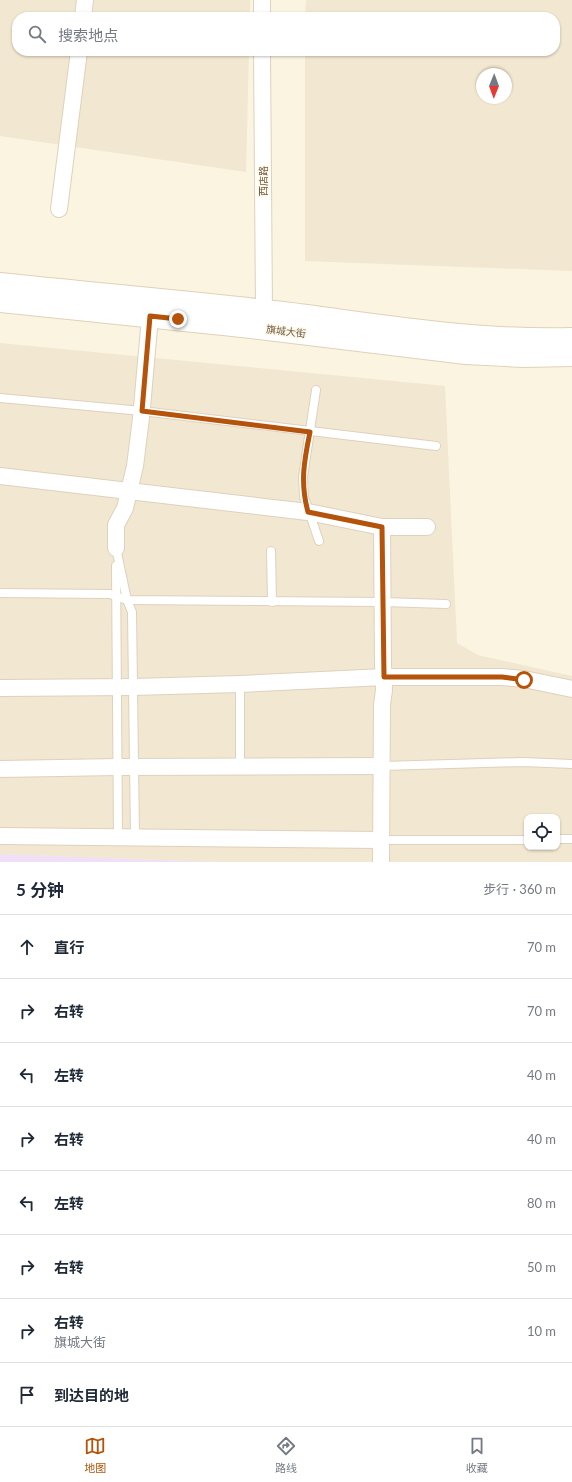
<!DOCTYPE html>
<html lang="zh">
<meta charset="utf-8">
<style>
:root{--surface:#fff;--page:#f2f2f3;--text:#1f2937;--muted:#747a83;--line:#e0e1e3;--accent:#b45309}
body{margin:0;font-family:Lato,"Noto Sans SC",sans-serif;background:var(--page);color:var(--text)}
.controls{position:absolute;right:12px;bottom:12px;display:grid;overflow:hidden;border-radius:8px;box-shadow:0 1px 3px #0004}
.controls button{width:36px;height:36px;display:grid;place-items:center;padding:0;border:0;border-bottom:1px solid var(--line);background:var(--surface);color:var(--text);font:20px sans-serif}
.compass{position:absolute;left:476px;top:68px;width:36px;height:36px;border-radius:50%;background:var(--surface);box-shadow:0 1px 3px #0004;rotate:181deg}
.stop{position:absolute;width:12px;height:12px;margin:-9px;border:3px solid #b45309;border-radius:50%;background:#fff}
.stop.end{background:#b45309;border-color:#fff;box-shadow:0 1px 4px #0008}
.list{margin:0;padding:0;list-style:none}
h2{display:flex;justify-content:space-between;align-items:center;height:52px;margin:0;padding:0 16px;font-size:17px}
h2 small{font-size:13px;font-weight:400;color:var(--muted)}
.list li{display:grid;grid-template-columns:26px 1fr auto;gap:12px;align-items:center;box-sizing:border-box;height:64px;padding:0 16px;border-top:1px solid var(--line)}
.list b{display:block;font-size:15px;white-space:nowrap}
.list p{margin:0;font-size:13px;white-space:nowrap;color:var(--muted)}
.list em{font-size:13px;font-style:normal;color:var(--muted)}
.icon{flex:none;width:22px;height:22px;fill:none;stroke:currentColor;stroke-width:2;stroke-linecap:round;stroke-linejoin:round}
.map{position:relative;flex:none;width:572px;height:862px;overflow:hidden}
.search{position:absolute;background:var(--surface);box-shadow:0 1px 3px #0004;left:12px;right:12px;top:12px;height:44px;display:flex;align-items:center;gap:10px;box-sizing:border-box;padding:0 14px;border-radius:16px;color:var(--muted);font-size:15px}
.sheet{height:564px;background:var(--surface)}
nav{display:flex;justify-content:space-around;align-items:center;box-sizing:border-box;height:56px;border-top:1px solid var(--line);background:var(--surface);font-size:11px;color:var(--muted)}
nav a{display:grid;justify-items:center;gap:2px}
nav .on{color:var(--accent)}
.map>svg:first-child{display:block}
.residential{fill:#f2e7d0;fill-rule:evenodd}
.education{fill:#f1def7}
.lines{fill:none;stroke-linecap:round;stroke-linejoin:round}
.service-casing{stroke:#ded1be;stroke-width:10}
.minor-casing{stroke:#ded1be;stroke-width:18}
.secondary-casing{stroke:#e0d1b9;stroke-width:24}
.service{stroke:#fff;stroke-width:8}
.minor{stroke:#fff;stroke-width:16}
.secondary{stroke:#fff;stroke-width:22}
.route{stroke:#b45309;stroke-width:5}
.labels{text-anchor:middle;stroke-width:3;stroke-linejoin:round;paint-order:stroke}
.street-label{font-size:10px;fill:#705d4a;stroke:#fef8e7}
</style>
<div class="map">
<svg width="572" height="862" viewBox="0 0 572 862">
<rect width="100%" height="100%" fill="#fbf4e1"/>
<!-- residential -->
<g class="residential">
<path d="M0,0H250V17H17V51H249L246,172L0,136Z"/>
<path d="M306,0H572V271L305,261V51H555V17H305ZM482,74H506V98H482Z"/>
<path d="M0,343L445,386L457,643L478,655L572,676V862H216L0,854ZM527,817H557V847H527Z"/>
</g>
<!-- education -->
<path class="education" d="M0,854L216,862H0Z"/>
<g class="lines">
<defs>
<g id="service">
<path d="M316,390L303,477L304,497L319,541"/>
<path d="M0,398L142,411L436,446"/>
<path d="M116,548L127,600L132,612L135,837"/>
<path d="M271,551L272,602"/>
<path d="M116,566L118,837"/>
<path d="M0,593L110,594L127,600L383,602L446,604"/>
<path d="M240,684V767"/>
<path d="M382,766L523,762L572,764"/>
<path d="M557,839H572"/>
<path d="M381,840H527"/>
</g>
<g id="minor">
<path d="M262,0V17"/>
<path d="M83,17L85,0"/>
<path d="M262,51L264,311"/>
<path d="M59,209L79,51"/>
<path d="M0,476L308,512L382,527H427"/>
<path d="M116,548V525L125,508L135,466L141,418L150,317"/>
<path d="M0,688L133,687L240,684L384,677H502L524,679L572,689"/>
<path d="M0,769L118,767L382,766"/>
<path d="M0,836L381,840"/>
<path d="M381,862L382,705L384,690L383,664L382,527"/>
</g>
<g id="secondary">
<path d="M0,284C94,294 189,302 283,313C379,325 475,342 572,339"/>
<path d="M0,301L233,325L466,353L523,356L572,355"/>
</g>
</defs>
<!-- service casing -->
<use href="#service" class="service-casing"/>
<!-- minor casing -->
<use href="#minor" class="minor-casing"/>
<!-- secondary casing -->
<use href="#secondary" class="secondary-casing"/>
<!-- service -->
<use href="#service" class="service"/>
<!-- minor -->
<use href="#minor" class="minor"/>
<!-- secondary -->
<use href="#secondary" class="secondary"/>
</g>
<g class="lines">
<!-- route -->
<path class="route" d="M178,319L150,316L142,411L310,432C304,461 300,483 308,512L382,527L384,677H502L524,680"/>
</g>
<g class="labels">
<!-- street labels -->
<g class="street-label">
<text transform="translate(263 181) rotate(-90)" y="4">西店路</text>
<text transform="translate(286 331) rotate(7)" y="4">旗城大街</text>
</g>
</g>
</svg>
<div class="controls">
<button><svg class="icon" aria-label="locate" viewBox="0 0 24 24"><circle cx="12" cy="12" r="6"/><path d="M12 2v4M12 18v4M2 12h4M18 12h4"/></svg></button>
</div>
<svg class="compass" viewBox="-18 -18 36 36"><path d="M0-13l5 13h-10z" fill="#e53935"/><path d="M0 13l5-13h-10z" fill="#747a83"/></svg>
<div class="stop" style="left:524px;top:680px"></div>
<div class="stop end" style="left:178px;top:319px"></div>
<div class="search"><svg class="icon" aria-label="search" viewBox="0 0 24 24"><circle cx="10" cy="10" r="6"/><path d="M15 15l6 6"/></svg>搜索地点</div>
</div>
<section class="sheet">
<h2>5 分钟<small>步行 · 360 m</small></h2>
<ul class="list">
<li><svg class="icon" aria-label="ahead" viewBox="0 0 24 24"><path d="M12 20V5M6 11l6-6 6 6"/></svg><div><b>直行</b></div><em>70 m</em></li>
<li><svg class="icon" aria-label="right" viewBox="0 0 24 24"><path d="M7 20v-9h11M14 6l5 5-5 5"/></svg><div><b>右转</b></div><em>70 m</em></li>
<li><svg class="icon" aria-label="left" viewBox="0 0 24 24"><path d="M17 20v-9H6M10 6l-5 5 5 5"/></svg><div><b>左转</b></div><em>40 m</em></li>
<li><svg class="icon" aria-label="right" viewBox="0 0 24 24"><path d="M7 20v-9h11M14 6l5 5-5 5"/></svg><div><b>右转</b></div><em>40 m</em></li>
<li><svg class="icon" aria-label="left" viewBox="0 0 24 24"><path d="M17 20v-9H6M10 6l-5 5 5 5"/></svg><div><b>左转</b></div><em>80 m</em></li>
<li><svg class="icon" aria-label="right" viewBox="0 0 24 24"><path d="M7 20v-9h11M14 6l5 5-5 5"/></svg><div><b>右转</b></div><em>50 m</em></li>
<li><svg class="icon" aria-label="right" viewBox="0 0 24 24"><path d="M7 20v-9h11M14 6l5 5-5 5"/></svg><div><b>右转</b><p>旗城大街</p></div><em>10 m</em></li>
<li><svg class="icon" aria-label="arrive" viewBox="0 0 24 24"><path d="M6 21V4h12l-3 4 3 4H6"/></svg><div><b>到达目的地</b></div></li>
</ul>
</section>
<nav>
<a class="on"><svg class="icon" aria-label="map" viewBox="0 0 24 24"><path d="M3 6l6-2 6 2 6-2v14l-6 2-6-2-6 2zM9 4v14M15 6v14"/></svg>地图</a>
<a><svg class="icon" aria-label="directions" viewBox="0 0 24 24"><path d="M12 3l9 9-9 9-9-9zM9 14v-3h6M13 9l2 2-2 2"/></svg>路线</a>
<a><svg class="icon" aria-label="saved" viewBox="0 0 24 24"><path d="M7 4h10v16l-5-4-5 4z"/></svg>收藏</a>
</nav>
